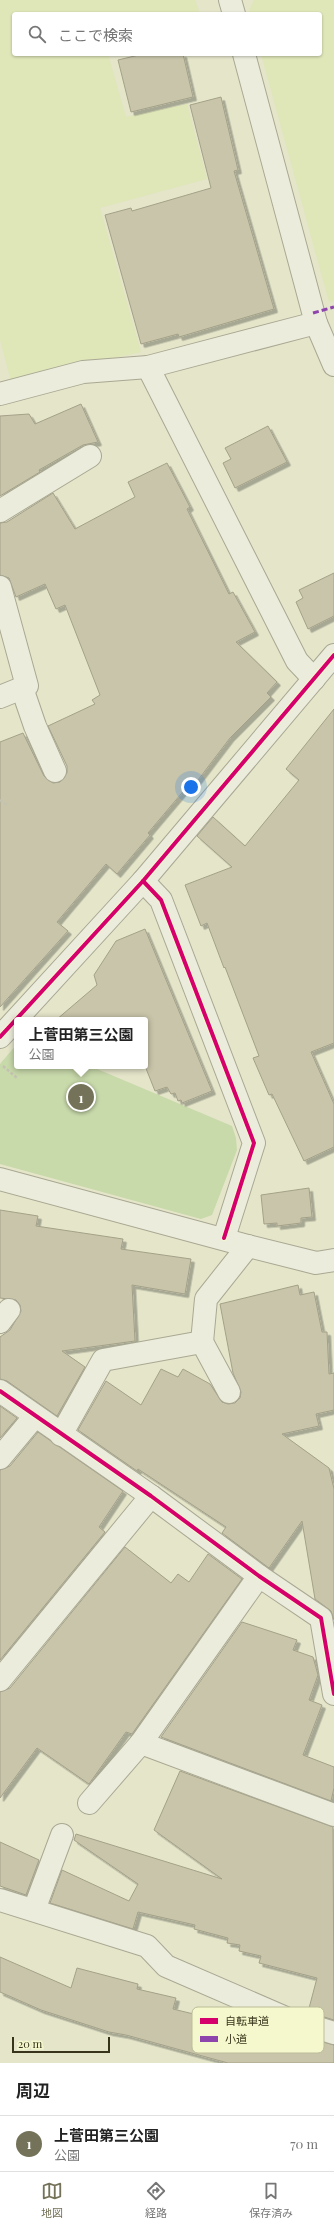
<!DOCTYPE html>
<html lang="ja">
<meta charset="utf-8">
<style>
:root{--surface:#fff;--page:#f6f6f6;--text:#222;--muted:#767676;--line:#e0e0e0;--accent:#747258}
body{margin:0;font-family:"Playfair Display","Noto Sans JP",serif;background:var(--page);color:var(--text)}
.scale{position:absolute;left:12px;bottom:10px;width:98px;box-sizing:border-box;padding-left:4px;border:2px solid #38341b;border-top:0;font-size:11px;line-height:14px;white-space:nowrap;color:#38341b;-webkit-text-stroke:3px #f5f8cd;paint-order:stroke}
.you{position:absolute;left:191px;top:787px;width:14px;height:14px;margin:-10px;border:3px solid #fff;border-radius:50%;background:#1a73e8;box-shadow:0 0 0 6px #1a73e833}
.badge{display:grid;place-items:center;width:26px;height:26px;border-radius:50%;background:var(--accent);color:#fff;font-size:13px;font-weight:700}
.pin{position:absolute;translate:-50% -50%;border:2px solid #fff;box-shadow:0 1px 4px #0006}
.popup{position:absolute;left:14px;top:1017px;width:134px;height:52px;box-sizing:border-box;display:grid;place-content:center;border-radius:4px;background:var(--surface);filter:drop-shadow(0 1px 3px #0005);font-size:13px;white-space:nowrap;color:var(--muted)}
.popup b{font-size:15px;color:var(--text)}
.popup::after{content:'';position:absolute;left:50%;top:100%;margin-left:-8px;border:8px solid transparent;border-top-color:var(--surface)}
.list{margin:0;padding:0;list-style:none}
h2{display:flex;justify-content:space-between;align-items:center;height:52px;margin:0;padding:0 16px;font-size:17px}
h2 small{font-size:13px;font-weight:400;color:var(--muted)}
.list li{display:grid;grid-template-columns:26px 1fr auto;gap:12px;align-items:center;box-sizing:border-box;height:56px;padding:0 16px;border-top:1px solid var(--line)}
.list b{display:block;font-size:15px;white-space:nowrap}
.list p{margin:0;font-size:13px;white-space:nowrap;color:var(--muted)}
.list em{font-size:13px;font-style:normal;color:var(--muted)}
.icon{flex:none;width:22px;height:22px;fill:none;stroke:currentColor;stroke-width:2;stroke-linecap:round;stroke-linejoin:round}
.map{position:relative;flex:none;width:334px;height:2063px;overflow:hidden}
.search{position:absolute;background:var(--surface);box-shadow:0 1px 3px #0004;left:12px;right:12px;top:12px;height:44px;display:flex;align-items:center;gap:10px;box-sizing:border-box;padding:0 14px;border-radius:4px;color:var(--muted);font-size:15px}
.sheet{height:108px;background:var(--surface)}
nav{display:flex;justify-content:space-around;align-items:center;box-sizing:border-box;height:56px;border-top:1px solid var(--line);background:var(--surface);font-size:11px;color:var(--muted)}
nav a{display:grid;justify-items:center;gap:2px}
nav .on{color:var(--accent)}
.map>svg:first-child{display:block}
.farmland{fill:#dfe6b8}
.green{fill:#c8d9aa}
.building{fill:#c8c5aa;stroke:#a4a189;filter:url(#shadow)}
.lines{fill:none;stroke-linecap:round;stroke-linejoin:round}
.minor-casing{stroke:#a9a893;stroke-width:24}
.path{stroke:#c4c3b2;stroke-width:2.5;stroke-dasharray:3 2;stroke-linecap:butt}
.minor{stroke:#ececdc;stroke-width:22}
.quiet{stroke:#8e44ad;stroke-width:3;stroke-dasharray:6 3;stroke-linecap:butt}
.cycleway-casing{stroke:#f5f8cd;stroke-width:6}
.cycleway{stroke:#d6006c;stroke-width:4}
.key{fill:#f5f8cd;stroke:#bcbd98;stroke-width:1}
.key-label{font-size:11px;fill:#38341b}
</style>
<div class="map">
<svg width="334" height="2063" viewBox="0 0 334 2063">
<defs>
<filter id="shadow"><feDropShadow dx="3.5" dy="3.5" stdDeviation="0" flood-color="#0004"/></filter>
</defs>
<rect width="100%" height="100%" fill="#e4e5c9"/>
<!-- farmland -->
<g class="farmland">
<path d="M0,0H195L200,14H14V54H108L126,117L187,104L207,179L100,208L141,352L11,381L0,340Z"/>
<path d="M254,0H334V301L329,302L261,54H320V14H250L249,10Z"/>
</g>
<!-- green -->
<path class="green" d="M17,1044V1066H90L232,1126L236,1138L237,1150L212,1215L201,1219L0,1164V1064Z"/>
<!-- building -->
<g class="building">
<path d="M143,54H183L193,97L131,112L118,60Z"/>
<path d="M221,97L238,170L234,171L274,309L179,337L178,334L141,344L105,215L131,208L132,211L211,188L190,105Z"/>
<path d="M81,404L98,442L83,445L39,470L40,472L0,496V416L29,414L35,424Z"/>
<path d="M268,426L287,462L235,488L223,463L231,459L225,448Z"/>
<path d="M167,463L190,507L187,509L229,594L233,592L255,632L236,642L277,682L267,693L271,697L230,738L195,784L192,781L148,833L150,835L117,874L106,864L57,922L68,931L0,1007V742L23,733L44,776L53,783L60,782L67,773V766L48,726L95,704L92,700L100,695L65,605L56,609L45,584L16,597L9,578L0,575V523L7,522L53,493L75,529L135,497L128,482Z"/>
<path d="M334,573V616L308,629L296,602L303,598L299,590Z"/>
<path d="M334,709V1043L311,1052L334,1104V1147L304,1161L272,1094L269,1095L253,1058L259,1056L225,967L224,968L207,923L201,926L185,885L232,867L197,836L213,817L245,846L299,780L286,769Z"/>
<path d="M145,929L212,1091L182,1103L181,1100L178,1101L175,1093L171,1094L167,1087L155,1091L145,1066V1020H56L97,985L94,975L116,941Z"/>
<path d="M309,1188L312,1217L301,1218V1223L277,1226V1223L264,1224L261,1195Z"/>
<path d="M0,1210L38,1216L36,1226L123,1239L121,1249L191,1259L185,1294L132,1285L135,1341L62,1351L85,1367L57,1416L7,1381L0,1379V1337L10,1330L21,1311L20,1305L16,1300L0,1298Z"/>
<path d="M298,1285L300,1295L314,1292L322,1332H327L329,1374L334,1373V1410L316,1414L319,1426L282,1434L329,1468L334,1489V1620L331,1611L315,1599L302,1521L269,1568L222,1533L226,1527L138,1469L137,1471L78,1430L106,1381L141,1405L161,1369L178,1377L183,1369L210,1384L222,1402L228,1404L235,1403L240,1398L241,1392L233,1373L220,1304Z"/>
<path d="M0,1406L17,1418L0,1438Z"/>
<path d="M38,1432L123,1491L99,1527L105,1532L0,1660V1470L10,1466Z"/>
<path d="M125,1547L171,1583L178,1574L189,1582L208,1554L242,1579L132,1734L126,1732L89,1784L37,1748L0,1798V1692L10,1688Z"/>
<path d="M242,1622L297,1640L293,1650L313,1657L318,1675L309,1700L322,1705L303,1755L334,1767V1788L331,1801L161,1737Z"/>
<path d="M180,1771L333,1827L334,2020L308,2012L317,1978L259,1963L261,1956L239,1951L240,1945L227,1943L228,1938L194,1929L195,1925L138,1912L133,1929L50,1903L62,1870L129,1901L138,1884L74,1840L76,1834L222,1879L154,1830Z"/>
<path d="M0,1842L39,1860L26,1895L0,1886Z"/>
<path d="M0,1957L71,1988L77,1968L138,1984L137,1989L176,1998L173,2009L206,2017L205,2020L292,2046L295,2034L334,2045V2063H228L126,2035L109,2032L41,2010L0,1992Z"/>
</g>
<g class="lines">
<defs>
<g id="minor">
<path d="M230,0L234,14"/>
<path d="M244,54L316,323L334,365"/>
<path d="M148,367L297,661L314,679"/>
<path d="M0,394L83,372L148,367L316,323"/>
<path d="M0,511L90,456"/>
<path d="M0,587L27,686L0,697"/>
<path d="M22,688L35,726L55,771"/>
<path d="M143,881L161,900L254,1143L224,1238"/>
<path d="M0,1037L143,881L334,655"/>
<path d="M0,1179L248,1246L316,1263L334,1260"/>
<path d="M0,1322L9,1310"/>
<path d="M202,1342L229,1392"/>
<path d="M0,1391L151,1496L259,1576L321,1618L334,1694"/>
<path d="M61,1435L103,1360L202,1342L206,1299L248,1246"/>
<path d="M0,1458L35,1416"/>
<path d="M0,1680L151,1496"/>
<path d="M141,1743L334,1815"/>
<path d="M89,1803L141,1743L259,1576"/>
<path d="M0,1900L147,1946L166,1966L286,2018L334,2033"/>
<path d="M34,1910L62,1835"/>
</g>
</defs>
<!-- minor casing -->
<use href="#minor" class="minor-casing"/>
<!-- path -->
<g class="path">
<path d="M0,800L7,805"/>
<path d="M3,1066L17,1078"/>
</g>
<!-- minor -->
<use href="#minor" class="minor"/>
<!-- quiet -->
<path class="quiet" d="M313,313L334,307"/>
<defs>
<g id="cycleway">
<path d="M143,881L161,900L254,1143L224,1238"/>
<path d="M0,1037L143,881L334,655"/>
<path d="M0,1391L151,1496L259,1576L321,1618L334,1694"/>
</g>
</defs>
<!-- cycleway casing -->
<use href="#cycleway" class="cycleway-casing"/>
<!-- cycleway -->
<use href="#cycleway" class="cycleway"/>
</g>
<!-- legend -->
<rect x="192" y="2007" width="132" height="46" rx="6" class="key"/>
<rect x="200" y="2018" width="18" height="6" fill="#d6006c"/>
<rect x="200" y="2036" width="18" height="6" fill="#8e44ad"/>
<g class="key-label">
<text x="225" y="2025">自転車道</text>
<text x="225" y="2043">小道</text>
</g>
</svg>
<div class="scale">20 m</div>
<div class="you"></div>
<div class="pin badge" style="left:81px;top:1097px">1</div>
<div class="popup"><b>上菅田第三公園</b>公園</div>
<div class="search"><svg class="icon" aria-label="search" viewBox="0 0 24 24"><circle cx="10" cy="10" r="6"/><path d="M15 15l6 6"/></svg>ここで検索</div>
</div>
<section class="sheet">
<h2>周辺<small></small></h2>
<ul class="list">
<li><span class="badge">1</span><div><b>上菅田第三公園</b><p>公園</p></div><em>70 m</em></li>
</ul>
</section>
<nav>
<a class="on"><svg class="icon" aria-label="map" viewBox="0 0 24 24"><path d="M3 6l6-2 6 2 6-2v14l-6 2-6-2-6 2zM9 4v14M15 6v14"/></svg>地図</a>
<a><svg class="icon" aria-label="directions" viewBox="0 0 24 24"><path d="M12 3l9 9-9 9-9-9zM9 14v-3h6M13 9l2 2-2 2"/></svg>経路</a>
<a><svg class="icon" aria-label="saved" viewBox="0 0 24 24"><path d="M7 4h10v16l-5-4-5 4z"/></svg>保存済み</a>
</nav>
